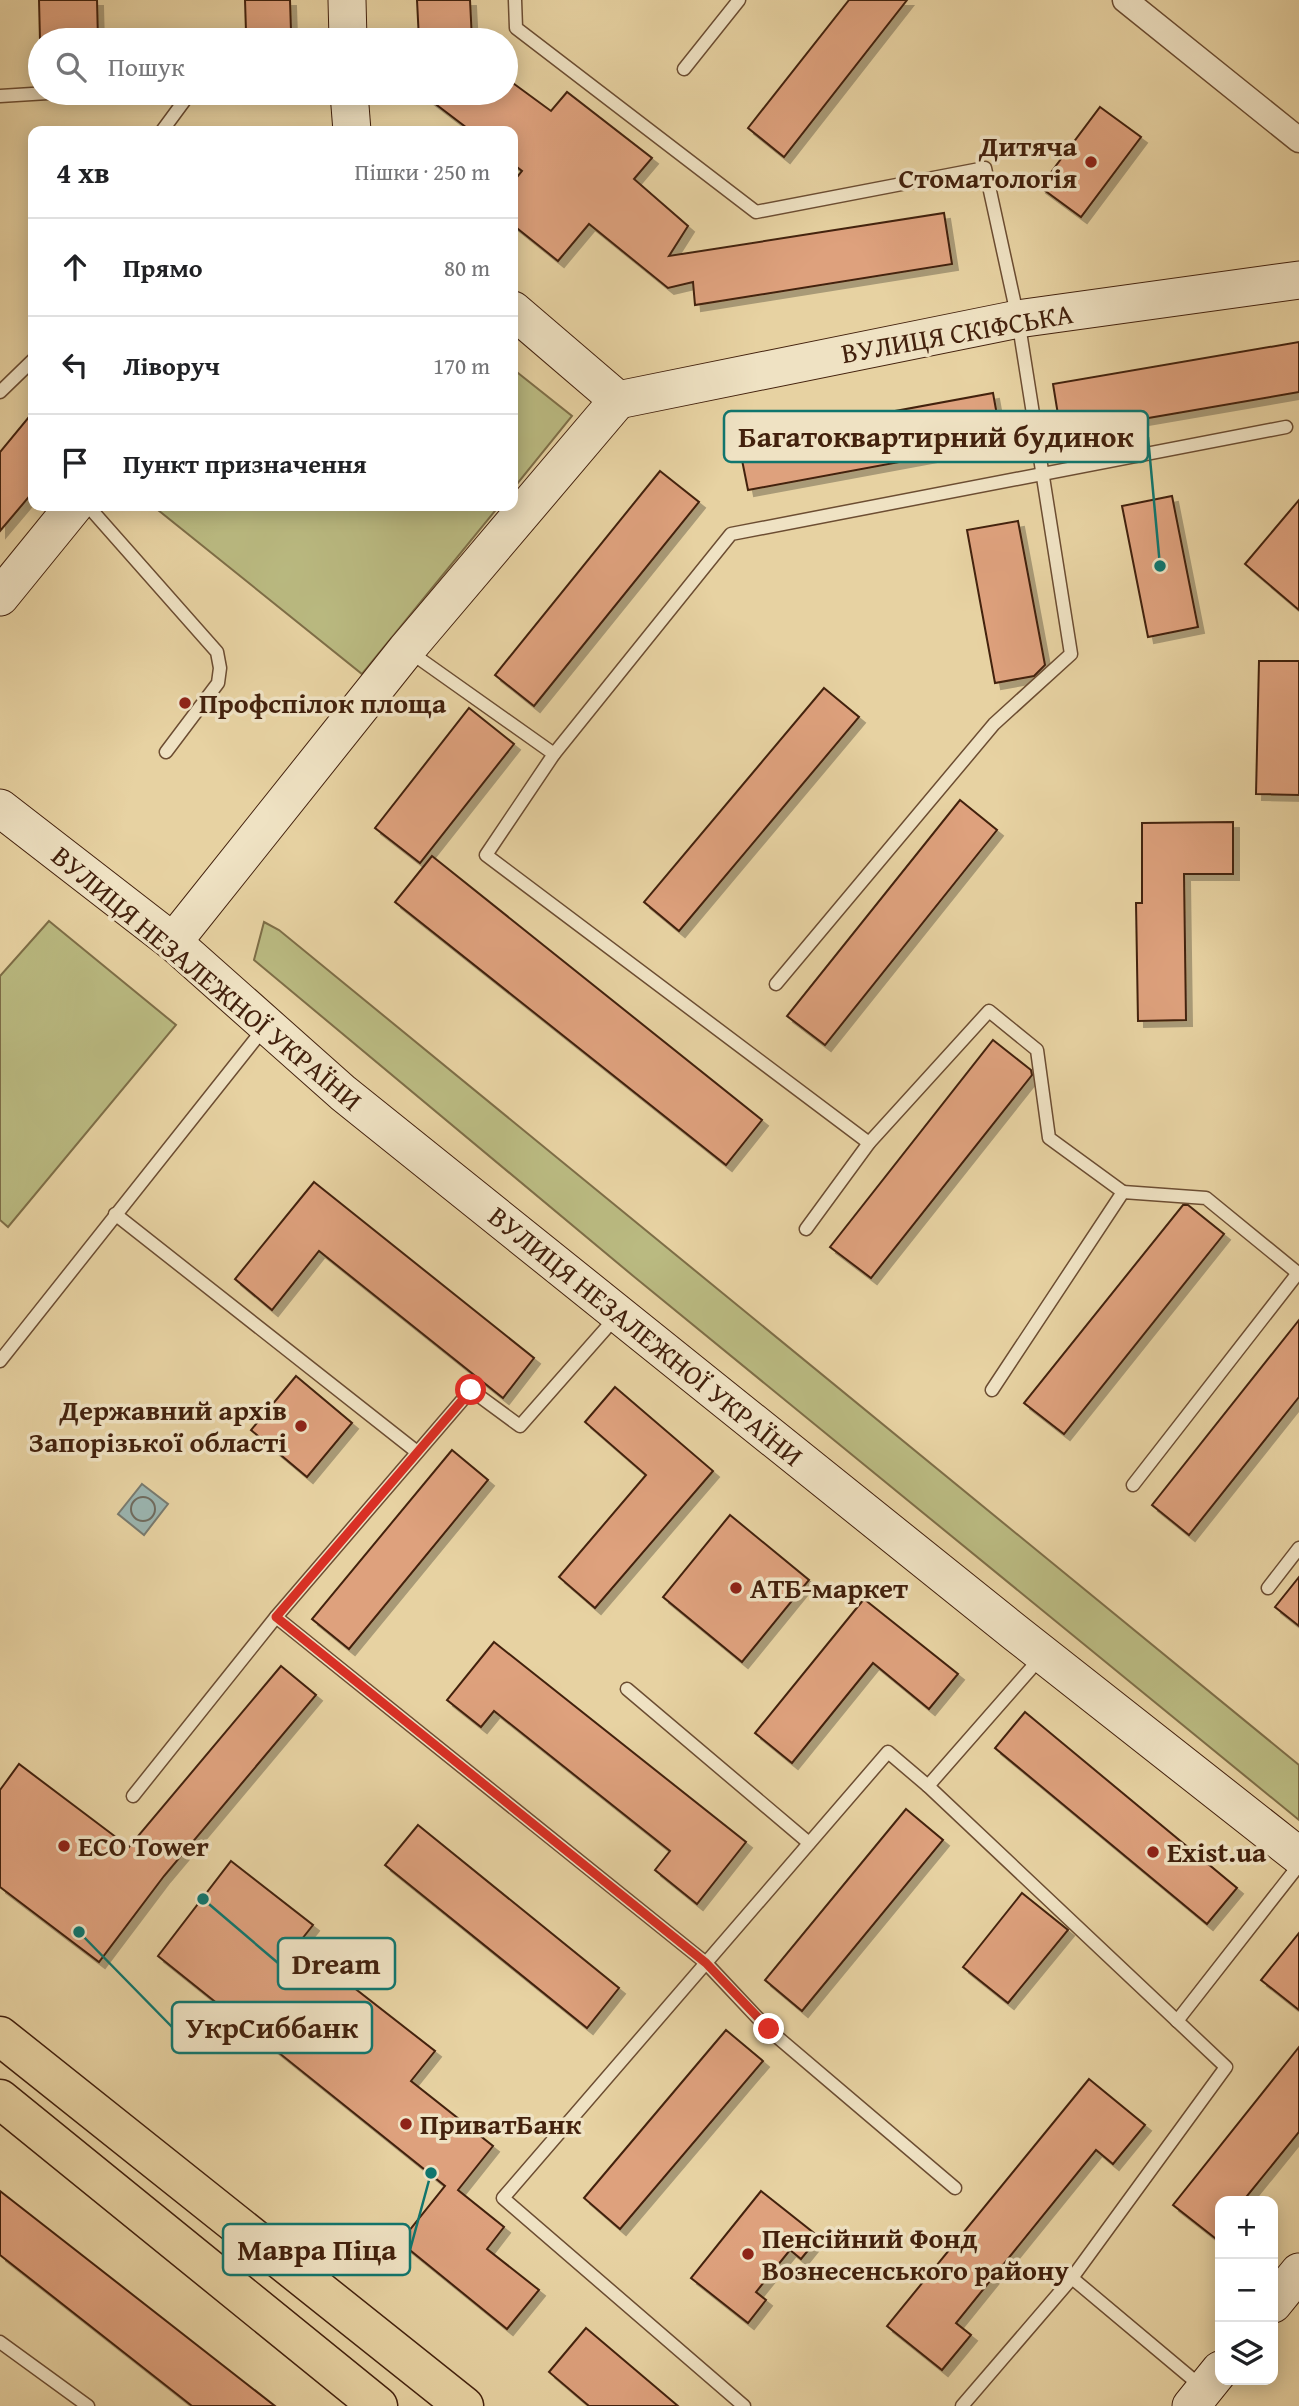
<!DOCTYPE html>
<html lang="uk">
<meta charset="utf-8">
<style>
:root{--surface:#fff;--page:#f6f6f6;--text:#202124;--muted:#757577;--line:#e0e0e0}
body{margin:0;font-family:"Gentium Book Plus",serif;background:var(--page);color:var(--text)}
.controls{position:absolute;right:21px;bottom:21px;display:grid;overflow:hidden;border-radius:14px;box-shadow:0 4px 18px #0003}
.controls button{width:63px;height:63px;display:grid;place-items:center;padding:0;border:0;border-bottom:2px solid var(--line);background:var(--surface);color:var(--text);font:35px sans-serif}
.stop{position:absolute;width:21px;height:21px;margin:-16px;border:5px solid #d93025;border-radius:50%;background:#fff}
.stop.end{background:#d93025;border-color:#fff;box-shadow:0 2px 7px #0008}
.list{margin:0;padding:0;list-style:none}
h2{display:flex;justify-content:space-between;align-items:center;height:91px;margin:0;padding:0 28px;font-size:30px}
h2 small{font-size:23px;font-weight:400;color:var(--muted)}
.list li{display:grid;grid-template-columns:46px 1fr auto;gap:21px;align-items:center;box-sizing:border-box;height:98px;padding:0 28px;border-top:2px solid var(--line)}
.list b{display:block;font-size:26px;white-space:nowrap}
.list em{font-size:23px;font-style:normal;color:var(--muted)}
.icon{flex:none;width:38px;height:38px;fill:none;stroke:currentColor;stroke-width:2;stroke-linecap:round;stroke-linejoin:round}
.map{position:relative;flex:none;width:1299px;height:2406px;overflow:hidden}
.search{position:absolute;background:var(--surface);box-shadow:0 4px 18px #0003;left:28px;top:28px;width:490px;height:77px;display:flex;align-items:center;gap:18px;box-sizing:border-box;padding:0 24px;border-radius:38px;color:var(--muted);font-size:26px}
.panel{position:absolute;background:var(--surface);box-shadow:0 4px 18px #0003;left:28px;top:126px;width:490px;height:385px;border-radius:14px}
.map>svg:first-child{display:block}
.green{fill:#baba81;stroke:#7e6e47;stroke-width:2}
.water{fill:#9bb5b0;stroke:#787a6f;stroke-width:2}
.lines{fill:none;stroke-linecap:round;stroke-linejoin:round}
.shore{stroke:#6f6b5e;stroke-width:2}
.building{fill:#dea17d;stroke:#43210d;stroke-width:2;filter:url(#shadow)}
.lane-casing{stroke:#6c4d32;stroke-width:15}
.street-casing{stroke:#6c4d32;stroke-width:27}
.secondary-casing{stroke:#43210d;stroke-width:39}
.primary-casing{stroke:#43210d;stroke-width:41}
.lane{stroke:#efe2c3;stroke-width:12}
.street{stroke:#efe2c3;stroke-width:24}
.secondary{stroke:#efe2c3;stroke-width:37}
.primary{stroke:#e7d2a2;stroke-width:38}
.route{stroke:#d93025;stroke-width:9}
.poi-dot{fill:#8f2418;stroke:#efe2c3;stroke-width:2.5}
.labels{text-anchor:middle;stroke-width:7;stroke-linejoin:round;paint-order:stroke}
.poi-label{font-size:28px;font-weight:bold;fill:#43210d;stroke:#efe2c3;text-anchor:start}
.street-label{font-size:28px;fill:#43210d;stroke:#efe2c3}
.leader{fill:none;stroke:#0f766e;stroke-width:2.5}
.callout-dot{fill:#0f766e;stroke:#efe2c3;stroke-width:2.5}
.callout{fill:#efe2c3;stroke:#0f766e;stroke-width:2.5}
.callout-label{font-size:30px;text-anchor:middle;font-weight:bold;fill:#43210d}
</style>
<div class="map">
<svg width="1299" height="2406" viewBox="0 0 1299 2406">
<defs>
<filter id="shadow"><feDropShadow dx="6" dy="6" stdDeviation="0" flood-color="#0004"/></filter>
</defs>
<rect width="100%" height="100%" fill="#e7d2a2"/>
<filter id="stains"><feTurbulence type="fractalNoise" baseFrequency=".00286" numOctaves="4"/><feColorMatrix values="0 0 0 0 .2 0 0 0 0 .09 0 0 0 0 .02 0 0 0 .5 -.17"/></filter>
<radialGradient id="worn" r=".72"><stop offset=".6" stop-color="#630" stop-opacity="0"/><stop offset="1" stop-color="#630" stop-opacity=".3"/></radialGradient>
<!-- green -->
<g class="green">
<path d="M513,369L572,416L513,489Z"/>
<path d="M153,506H499L362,674Z"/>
<path d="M49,921L176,1025L8,1227L0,1220V976Z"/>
<path d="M264,922L279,930L1299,1765V1820L632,1275L254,960Z"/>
</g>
<!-- water -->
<path class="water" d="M142,1484L168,1504L144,1535L118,1514Z"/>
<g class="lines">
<!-- shore -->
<circle class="shore" cx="143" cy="1509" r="12"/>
</g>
<!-- building -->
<g class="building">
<path d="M39,0H97L98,40H40Z"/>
<path d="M245,0H290L291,31L246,32Z"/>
<path d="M417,0H470L472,40H419Z"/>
<path d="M849,0H907L784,157L748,128Z"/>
<path d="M506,78L551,111L567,92L652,158L634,179L688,226L669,256L944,213L952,264L695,305L693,282L668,288L589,224L558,261L513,225V182L522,171L513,164V131H471L421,93H506Z"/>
<path d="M1100,107L1141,137L1081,217L1040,187Z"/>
<path d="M1299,342V392L1061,433L1053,384Z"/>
<path d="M993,393L1002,443L748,490L738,440Z"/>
<path d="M33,412V492L0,531V452Z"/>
<path d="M660,471L699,502L534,706L495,675Z"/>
<path d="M1172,496L1198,627L1148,637L1122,506Z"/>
<path d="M1299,500V610L1245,564Z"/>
<path d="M1018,521L1045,665L1034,676L995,683L967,530Z"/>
<path d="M1259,661H1299V795L1256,794Z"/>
<path d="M824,688L859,717L679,931L644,902Z"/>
<path d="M469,708L514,744L420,863L375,828Z"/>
<path d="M960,800L997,830L825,1045L787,1016Z"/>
<path d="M1233,822V874H1184L1186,1020L1138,1021L1136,903H1142V823Z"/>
<path d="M432,856L762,1120L726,1165L395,902Z"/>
<path d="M993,1040L1031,1070L1032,1075L871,1278L830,1247Z"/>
<path d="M314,1182L534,1358L503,1398L319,1251L272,1310L235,1279Z"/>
<path d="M1183,1205H1188L1224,1234L1064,1434L1024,1403Z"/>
<path d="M1299,1320V1397L1189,1535L1152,1505Z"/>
<path d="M296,1376L352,1423L307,1477L251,1430Z"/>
<path d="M615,1387L713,1471L595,1608L559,1577L646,1475L585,1422Z"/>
<path d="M452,1450L488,1480L349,1649L312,1619Z"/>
<path d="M730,1515L809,1580L742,1662L663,1597Z"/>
<path d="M1299,1577V1626L1275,1607Z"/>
<path d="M864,1599L958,1674L929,1709L873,1663L792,1763L755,1733Z"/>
<path d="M494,1642L746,1842L697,1904L655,1870L670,1851L494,1711L481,1727L447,1700Z"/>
<path d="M281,1666L316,1695L164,1876L99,1962L0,1887V1790L19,1764L129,1847Z"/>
<path d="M1025,1712L1237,1888L1207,1924L995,1748Z"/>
<path d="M906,1809L943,1840L802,2011L765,1980Z"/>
<path d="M418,1825L619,1988L587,2028L385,1865Z"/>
<path d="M231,1861L313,1925L298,1944L435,2051L411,2081L493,2146L458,2190L504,2227L487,2249L539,2290L507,2329L400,2242L445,2186L158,1956Z"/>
<path d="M1022,1893L1068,1930L1008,2003L963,1967Z"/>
<path d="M1299,1933V2010L1261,1980Z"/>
<path d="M726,2030L763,2061L620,2229L584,2198Z"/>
<path d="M1299,2047V2132L1243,2201H1220V2242L1173,2205Z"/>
<path d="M1089,2079L1145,2125L1113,2164L1096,2150L956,2323L971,2335L942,2370L887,2326Z"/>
<path d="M0,2191L275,2406H192L0,2255Z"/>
<path d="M761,2191L819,2237L801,2259L790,2250L756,2292L766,2300L748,2323L691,2278Z"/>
<path d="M586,2328L678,2406H589L549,2372Z"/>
</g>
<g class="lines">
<defs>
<g id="lane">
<path d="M515,0L516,28L756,212L985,168L1018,319L1071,654L994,724L776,984"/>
<path d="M684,69L739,0"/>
<path d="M0,96L48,93"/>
<path d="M162,131L190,93"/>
<path d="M0,392L33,360"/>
<path d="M88,506L217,652L220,668L218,683L166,752"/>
<path d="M410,652L554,754L486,855L869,1143"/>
<path d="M554,754L731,534L1286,427"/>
<path d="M115,1214L417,1452"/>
<path d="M806,1229L869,1143L989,1011L1037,1050L1049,1138L1123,1192"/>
<path d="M0,1361L265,1027"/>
<path d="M992,1390L1123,1192L1206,1198L1299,1274"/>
<path d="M1133,1485L1298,1273"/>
<path d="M1268,1588L1299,1548"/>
<path d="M276,1617L706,1963L769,2030L955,2188"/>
<path d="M627,1689L809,1843"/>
<path d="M928,1786L1226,2067L1072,2278"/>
<path d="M133,1796L276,1617L471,1390L520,1426L616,1317"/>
<path d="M1177,2021L1299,1865"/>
<path d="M0,2342L88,2406"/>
<path d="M744,2406L503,2198L888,1752L928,1786L1042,1656"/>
<path d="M962,2406L1072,2278L1202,2387"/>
</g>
<path id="street" d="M1125,0L1299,140"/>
<g id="secondary">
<path d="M347,0L348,40"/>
<path d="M349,93L352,131"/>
<path d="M618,400L1018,319L1299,280"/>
<path d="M0,597L74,506"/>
<path d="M0,808L173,942L343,1093L1017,1634L1299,1856"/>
<path d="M173,942L406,650L618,400L513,310"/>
<path d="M1273,2304L1299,2272"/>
<path d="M1191,2406L1220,2370"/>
</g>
<g id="primary">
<path d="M0,2036L464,2406"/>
<path d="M0,2099L378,2406"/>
</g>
</defs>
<!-- lane casing -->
<use href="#lane" class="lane-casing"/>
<!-- street casing -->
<use href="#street" class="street-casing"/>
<!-- secondary casing -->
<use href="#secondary" class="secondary-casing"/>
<!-- primary casing -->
<use href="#primary" class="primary-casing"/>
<!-- lane -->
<use href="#lane" class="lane"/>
<!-- street -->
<use href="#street" class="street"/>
<!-- secondary -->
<use href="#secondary" class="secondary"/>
<!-- primary -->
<use href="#primary" class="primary"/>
</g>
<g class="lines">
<!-- route -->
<path class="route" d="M471,1390L276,1617L706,1963L769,2029"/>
</g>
<!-- markers -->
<g class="poi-dot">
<circle cx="1091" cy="162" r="7"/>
<circle cx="185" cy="703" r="7"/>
<circle cx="301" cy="1426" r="7"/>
<circle cx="736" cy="1588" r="7"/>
<circle cx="64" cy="1846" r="7"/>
<circle cx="1153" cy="1852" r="7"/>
<circle cx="406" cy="2124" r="7"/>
<circle cx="748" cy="2254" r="7"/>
</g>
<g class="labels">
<!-- poi labels -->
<g class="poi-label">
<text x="1077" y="156" text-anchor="end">Дитяча<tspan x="1077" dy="32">Стоматологія</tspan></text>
<text x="199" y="713">Профспілок площа</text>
<text x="287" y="1420" text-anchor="end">Державний архів<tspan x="287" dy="32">Запорізької області</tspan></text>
<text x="750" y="1598">АТБ-маркет</text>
<text x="78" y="1856">ECO Tower</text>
<text x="1167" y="1862">Exist.ua</text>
<text x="420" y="2134">ПриватБанк</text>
<text x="762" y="2248">Пенсійний Фонд<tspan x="762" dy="32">Вознесенського району</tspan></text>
</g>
<!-- street labels -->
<g class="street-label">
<text transform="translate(957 333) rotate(-10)" y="10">ВУЛИЦЯ СКІФСЬКА</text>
<text transform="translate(207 978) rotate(40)" y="10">ВУЛИЦЯ НЕЗАЛЕЖНОЇ УКРАЇНИ</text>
<text transform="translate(646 1336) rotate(39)" y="10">ВУЛИЦЯ НЕЗАЛЕЖНОЇ УКРАЇНИ</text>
</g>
</g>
<!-- callouts -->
<path class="leader" d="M1160 566L1148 437M203 1899L278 1963M79 1932L172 2027M431 2173L410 2250"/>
<g class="callout-dot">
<circle cx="1160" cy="566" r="7"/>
<circle cx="203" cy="1899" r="7"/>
<circle cx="79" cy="1932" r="7"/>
<circle cx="431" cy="2173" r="7"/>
</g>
<g class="callout">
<rect x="724" y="411" width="424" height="51" rx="7"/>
<rect x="278" y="1938" width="117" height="51" rx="7"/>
<rect x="172" y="2002" width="200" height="51" rx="7"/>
<rect x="223" y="2224" width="187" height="51" rx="7"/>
</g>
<g class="callout-label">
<text x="936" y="447">Багатоквартирний будинок</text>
<text x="336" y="1974">Dream</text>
<text x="272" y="2038">УкрСиббанк</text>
<text x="317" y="2260">Мавра Піца</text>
</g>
<rect width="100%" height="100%" filter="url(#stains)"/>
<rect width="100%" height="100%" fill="url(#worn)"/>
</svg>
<div class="controls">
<button>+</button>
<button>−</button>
<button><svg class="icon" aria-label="layers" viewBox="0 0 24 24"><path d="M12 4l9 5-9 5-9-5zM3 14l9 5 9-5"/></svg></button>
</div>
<div class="stop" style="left:471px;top:1390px"></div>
<div class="stop end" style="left:769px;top:2029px"></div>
<div class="search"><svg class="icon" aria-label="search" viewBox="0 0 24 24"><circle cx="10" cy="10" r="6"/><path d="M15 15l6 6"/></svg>Пошук</div>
<section class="panel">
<h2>4 хв<small>Пішки · 250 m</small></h2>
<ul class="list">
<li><svg class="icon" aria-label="ahead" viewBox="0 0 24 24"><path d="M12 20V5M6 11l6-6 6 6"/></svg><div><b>Прямо</b></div><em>80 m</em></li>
<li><svg class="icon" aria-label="left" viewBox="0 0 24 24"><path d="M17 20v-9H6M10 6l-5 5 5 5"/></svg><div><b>Ліворуч</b></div><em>170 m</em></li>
<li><svg class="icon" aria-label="arrive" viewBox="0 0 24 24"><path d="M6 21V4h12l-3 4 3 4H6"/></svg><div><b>Пункт призначення</b></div></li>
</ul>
</section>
</div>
